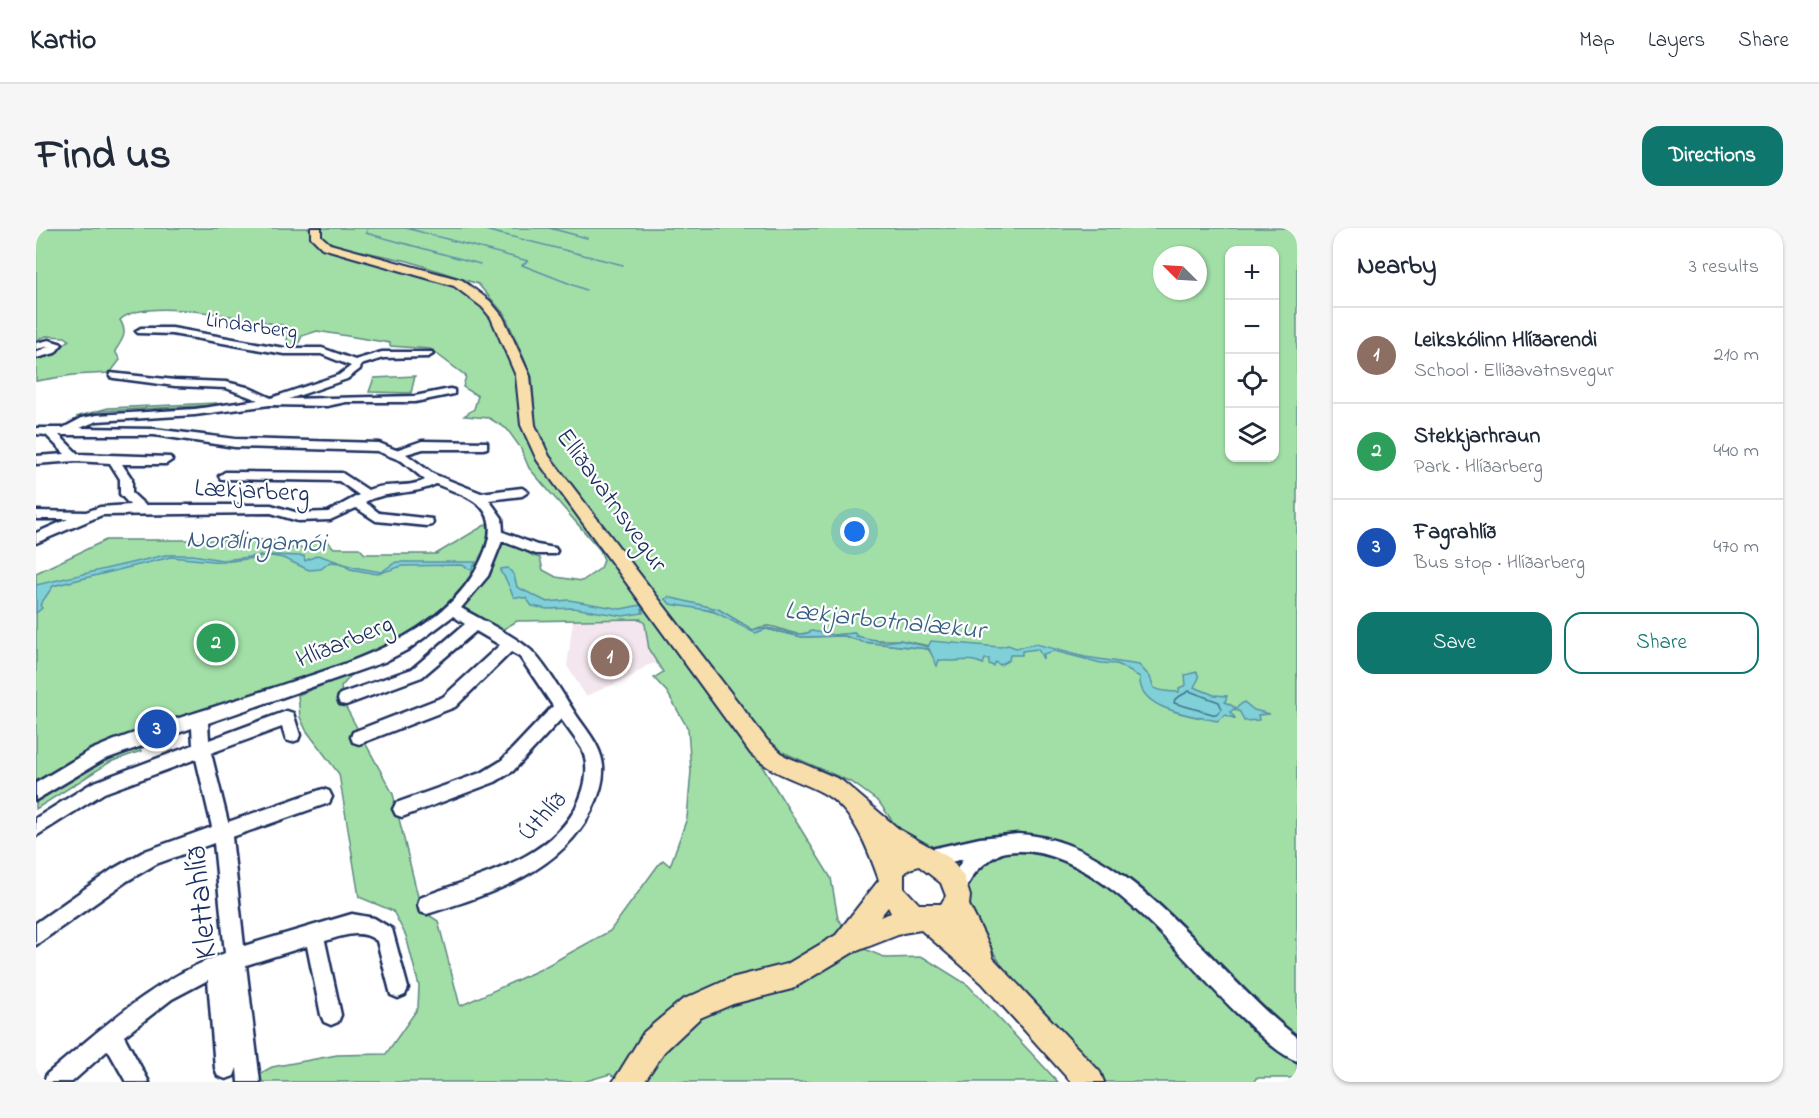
<!DOCTYPE html>
<meta charset="utf-8">
<style>
:root{--surface:#fff;--page:#f6f6f7;--text:#1f2937;--muted:#747a83;--line:#e0e1e3;--accent:#0f766e}
body{margin:0;font-family:"Indie Flower",sans-serif;background:var(--page);color:var(--text)}
.controls{position:absolute;right:18px;top:18px;display:grid;overflow:hidden;border-radius:12px;box-shadow:0 2px 4px #0004}
.controls button{width:54px;height:54px;display:grid;place-items:center;padding:0;border:0;border-bottom:2px solid var(--line);background:var(--surface);color:var(--text);font:30px sans-serif}
.compass{position:absolute;left:1117px;top:18px;width:54px;height:54px;border-radius:50%;background:var(--surface);box-shadow:0 2px 4px #0004;rotate:294deg}
.you{position:absolute;left:819px;top:304px;width:21px;height:21px;margin:-15px;border:4px solid #fff;border-radius:50%;background:#1a73e8;box-shadow:0 0 0 9px #1a73e833}
.badge{display:grid;place-items:center;width:39px;height:39px;border-radius:50%;background:var(--accent);color:#fff;font-size:20px;font-weight:700}
.pin{position:absolute;translate:-50% -50%;border:3px solid #fff;box-shadow:0 2px 6px #0006}
.list{margin:0;padding:0;list-style:none}
h2{display:flex;justify-content:space-between;align-items:center;height:78px;margin:0;padding:0 24px;font-size:26px}
h2 small{font-size:20px;font-weight:400;color:var(--muted)}
.list li{display:grid;grid-template-columns:39px 1fr auto;gap:18px;align-items:center;box-sizing:border-box;height:96px;padding:0 24px;border-top:2px solid var(--line)}
.list b{display:block;font-size:22px;white-space:nowrap}
.list p{margin:0;font-size:20px;white-space:nowrap;color:var(--muted)}
.list em{font-size:20px;font-style:normal;color:var(--muted)}
.actions{display:flex;gap:12px;padding:18px 24px}
.actions a{flex:1;padding:14px 0;border:2px solid var(--accent);border-radius:18px;text-align:center;font-size:21px;color:var(--accent)}
.actions .main{background:var(--accent);color:#fff}
.icon{flex:none;width:33px;height:33px;fill:none;stroke:currentColor;stroke-width:2;stroke-linecap:round;stroke-linejoin:round}
.map{position:relative;flex:none;width:1261px;height:854px;overflow:hidden;border-radius:18px}
header{display:flex;align-items:center;gap:36px;box-sizing:border-box;height:84px;padding:0 30px;background:var(--surface);border-bottom:2px solid var(--line)}
header strong{font-size:28px}
nav{display:flex;gap:33px;margin-inline-start:auto;font-size:21px}
.intro{display:flex;align-items:center;justify-content:space-between;box-sizing:border-box;height:144px;padding:0 36px}
h1{margin:0;font-size:42px}
.button{padding:15px 27px;border-radius:18px;background:var(--accent);color:#fff;font-size:21px;font-weight:700}
main{display:flex;gap:36px;padding:0 36px}
aside{flex:1;background:var(--surface);border-radius:18px;box-shadow:0 2px 4px #0004}
.map>svg:first-child{display:block}
.built{fill:#f4e6ee}
.green{fill:#a2dfa7;stroke:#5e8782;stroke-width:1.5;fill-rule:evenodd}
.water{fill:#80d1d7;stroke:#5890a7;stroke-width:1.5}
.lines{fill:none;stroke-linecap:round;stroke-linejoin:round}
.shore{stroke:#43708e;stroke-width:1.5}
.stream{stroke:#5890a7;stroke-width:1.5}
.minor-casing{stroke:#1b2f5e;stroke-width:5}
.major-casing{stroke:#1b2f5e;stroke-width:4}
.minor{fill:#fff;fill-rule:evenodd}
.major{fill:#f8deab;fill-rule:evenodd}
.labels{text-anchor:middle;stroke-width:4.5;stroke-linejoin:round;paint-order:stroke}
.far-street-label{font-size:22px;fill:#1b2f5e;stroke:#fff}
.street-label{font-size:26px;fill:#1b2f5e;stroke:#fff}
.water-label{font-size:27px;font-style:italic;fill:#396082;stroke:#fff}
.near-street-label{font-size:32px;fill:#1b2f5e;stroke:#fff}
</style>
<header>
<strong>Kartio</strong>
<nav><a>Map</a><a>Layers</a><a>Share</a></nav>
</header>
<div class="intro"><h1>Find us</h1><a class="button">Directions</a></div>
<main>
<div class="map">
<svg width="1261" height="854" viewBox="0 0 1261 854">
<rect width="100%" height="100%" fill="#fff"/>
<filter id="ink" filterUnits="userSpaceOnUse"><feTurbulence type="fractalNoise" baseFrequency=".0167" numOctaves="2"/><feDisplacementMap in="SourceGraphic" scale="12" xChannelSelector="R" yChannelSelector="G"/><feConvolveMatrix kernelMatrix="1 2 1 2 8 2 1 2 1" color-interpolation-filters="sRGB"/></filter>
<g filter="url(#ink)">
<!-- built -->
<path class="built" d="M538,385L604,390L609,396L613,422L620,435L610,438L596,448L550,468L531,438Z"/>
<!-- green -->
<g class="green">
<path d="M0,0H279L284,14L424,52L450,72L485,142L492,199L691,484L729,543L795,650L802,691L826,720L850,730L887,729L932,757L1022,854H586L574,846L547,854H208L236,839L301,827L350,826L382,780L383,758L370,708L357,683L323,669L303,546L270,502L264,489L262,467L318,444L305,459L307,474L357,566L383,673L388,684L402,693L424,778L503,742L574,703L623,636L627,632L634,638L651,590L655,543L652,501L631,464L618,450L627,444L613,422L609,396L605,391L481,393L466,402H462L424,380L340,427L0,558V345L70,312H241L248,320H267L282,312H290L298,320H323L329,326H400L454,294V315H465L467,312C482,315 489,327 504,330L507,342L520,349L546,353L565,340L568,332L564,322L493,240L484,219L471,201L453,190L428,188L438,181L442,168L427,159L430,148L394,121L354,118V115L281,103L266,108L261,119L251,118V98C217,93 109,67 84,92C92,105 87,111 79,123L84,132L74,145L37,147L0,153V128L24,121L33,112L29,109L10,108L0,112Z"/>
<path d="M285,0H1261V850H1220L1218,854H1070L978,758L935,687L869,611L843,574L817,555L742,522L725,506L517,233L500,200L496,149L469,87L442,56L372,33L301,18L287,10ZM1194,22H1238V230H1194ZM1126,27H1162V63H1126ZM630,371L682,381L717,402C722,400 726,398 732,398C747,399 761,411 776,404L797,407L819,405L820,408L832,412H864L893,418L898,429L892,421L827,414L808,408L766,409L730,401L719,405L682,385L646,376H635Z"/>
<path d="M379,148L375,165L333,164L338,150Z"/>
<path d="M180,175L184,177L65,183L40,189L72,180Z"/>
<path d="M102,516L105,523L74,534L0,581V571L48,541Z"/>
</g>
<!-- water -->
<g class="water">
<path d="M129,327H157L186,332L231,327L268,328L269,333L282,327L317,339L345,344L360,334H440L435,342L426,337L366,338L341,346L314,341L304,335L294,334L285,341L273,342L247,330L236,328L187,334L135,329L17,358L4,377L6,380L0,385V357Z"/>
<path d="M472,340L478,347L481,359L511,374L533,372L585,381L605,377L607,385L587,388L537,380L511,381L496,378L490,370L478,369C473,361 472,351 465,345V341Z"/>
<path d="M632,369L682,381L717,402C739,394 758,413 776,403L797,407L819,405L820,408L849,414L864,412L892,419L895,413L964,419L972,417L980,420L1000,416L1049,429L1103,437L1114,449L1118,460C1124,463 1136,464 1143,464V460L1150,457L1149,447L1161,444L1163,450L1158,459L1178,467L1191,468L1189,474L1200,480L1208,474L1218,482L1234,486L1222,487L1223,492L1208,493L1204,484L1198,481L1194,484L1200,491L1190,487L1181,493C1158,488 1101,482 1104,449L1081,436L1065,435L1018,423L1007,426V431L1002,421L986,423V427H974L973,432L964,437L960,434L957,438L953,436V431H949L947,436C933,428 918,436 903,432L901,438L893,421L827,414L809,408L766,409L730,401L719,405L677,383L634,376L630,371Z"/>
</g>
<g class="lines">
<!-- shore -->
<path class="shore" d="M1153,463L1183,474L1186,481L1180,487L1138,475L1139,471Z"/>
<!-- stream -->
<g class="stream">
<path d="M332,0L330,5L444,36"/>
<path d="M370,0L492,33L486,37L550,62"/>
<path d="M441,0L587,37"/>
<path d="M513,0L551,10"/>
</g>
<defs>
<g id="minor">
<path d="M105,100H136L248,120H286L319,132L346,124H396L397,126L392,129L347,130L325,137L324,141L311,151L253,171L379,168L414,161L418,162V166L379,174H310L291,178L234,177L159,187L61,193L44,200L118,201L199,211L343,215L360,222L386,213L451,214V220L447,221H387L370,226L397,246L445,265L486,260L492,264L486,268L453,272L466,290L467,304L501,317L519,320L521,323L519,326H500L466,313L452,348L425,380C447,393 472,404 492,420C504,428 529,469 537,482C548,500 565,516 567,538C568,553 563,568 556,582C524,645 454,666 391,686L384,684L382,677L384,670C442,646 526,632 547,562C551,549 552,534 546,521C540,511 532,501 525,491L477,543L459,554L366,589L360,587L357,581L360,575L447,544L465,533L517,478L484,429L475,424L419,479L323,516L317,514L315,509L317,504L407,469L464,417L440,403L386,449L310,477L304,476L302,471L304,466L376,441L429,396L417,388L373,421L348,434L172,495L173,512L251,483L257,485L264,507L262,512L256,514L250,512L246,499L175,525L192,594L287,561L293,563L296,569L293,575L196,609L208,718L316,686L338,690L356,701L372,760L369,767L362,770L355,767L341,713C325,700 306,708 289,713L305,787L302,794L295,797L288,794L285,787L271,718L210,737L224,854H202L201,840L198,848L190,851L182,848L179,840L172,752L136,771L88,808L113,854H90L72,822L36,854H8L11,846C69,798 117,752 189,725L178,615L120,636L91,653L0,717V695L77,641L109,623L176,599L160,531L68,565L0,608V590L56,555L157,517L156,500L67,532L0,572V555L55,522L79,512C131,493 182,478 234,461C312,435 416,408 449,323C466,278 435,270 400,256C377,268 351,262 329,274L343,285L396,291L397,294L396,297L391,298L340,293L320,280L294,292L262,293L235,285L66,287L0,315V305L32,291H0V283L50,284L64,279L94,277L84,266V251L74,235L39,233L0,236V228L29,226L10,207L0,206V200H27L46,190L61,187L159,181L222,172L190,160L139,158L78,150L74,149V145L139,152L190,154L211,159L235,170L303,147L315,138L285,126H248L136,106L102,105L100,103ZM23,207H118L199,219L341,223L366,233L389,252C371,261 350,254 332,262L306,245L189,244L183,248L185,251L303,253L323,267L292,284L262,285L235,277H109L96,265V251L86,236H130L136,232L134,229L42,226Z"/>
<path d="M13,112L26,116L19,125L0,130V124L14,118L0,121V115Z"/>
<path d="M982,606C1095,611 1176,745 1261,809V833C1239,824 1221,804 1204,788C1147,734 1058,610 970,624C962,625 946,637 940,644C933,652 931,663 920,667L913,664L911,658L927,631L895,639L889,636L886,630L889,624L895,621L944,610Z"/>
</g>
<path id="major" d="M275,0H285V8L294,16L426,52L454,73L467,89L494,148L499,197L513,228L731,512L749,528L805,552L864,602L914,630L928,649L934,668L933,677L954,719L957,730L1064,844L1068,854H1035L946,755L885,702L867,705L816,725L756,761L697,776L664,790L628,824L608,854H577L608,804L646,772L695,750L751,736L800,707L843,652C832,621 818,582 787,565C759,550 741,549 715,526L501,232L485,197L480,148L455,90L446,79L418,58L286,20L275,9ZM883,638L905,655L910,668L905,676H883L868,660V646L873,641ZM852,679L855,685L844,689Z"/>
</defs>
<!-- minor casing -->
<use href="#minor" class="minor-casing"/>
<!-- major casing -->
<use href="#major" class="major-casing"/>
<!-- minor -->
<use href="#minor" class="minor"/>
<!-- major -->
<use href="#major" class="major"/>
</g>
</g>
<g class="labels">
<!-- far-street labels -->
<g class="far-street-label">
<text transform="translate(216 96) rotate(8)" y="8">Lindarberg</text>
</g>
<!-- street labels -->
<g class="street-label">
<text transform="translate(216 261) rotate(3)" y="9">Lækjarberg</text>
<text transform="translate(577 271) rotate(54)" y="9">Elliðavatnsvegur</text>
<text transform="translate(308 412) rotate(-22)" y="9">Hlíðarberg</text>
<text transform="translate(505 587) rotate(-47)" y="9">Úthlíð</text>
</g>
<!-- water labels -->
<g class="water-label">
<text transform="translate(220 312) rotate(2)" y="9">Norðlingamói</text>
<text transform="translate(849 391) rotate(6)" y="9">Lækjarbotnalækur</text>
</g>
<!-- near-street labels -->
<g class="near-street-label">
<text transform="translate(163 675) rotate(-96)" y="11">Klettahlíð</text>
</g>
</g>
</svg>
<div class="controls">
<button>+</button>
<button>−</button>
<button><svg class="icon" aria-label="locate" viewBox="0 0 24 24"><circle cx="12" cy="12" r="6"/><path d="M12 2v4M12 18v4M2 12h4M18 12h4"/></svg></button>
<button><svg class="icon" aria-label="layers" viewBox="0 0 24 24"><path d="M12 4l9 5-9 5-9-5zM3 14l9 5 9-5"/></svg></button>
</div>
<svg class="compass" viewBox="-18 -18 36 36"><path d="M0-13l5 13h-10z" fill="#e53935"/><path d="M0 13l5-13h-10z" fill="#747a83"/></svg>
<div class="you"></div>
<div class="pin badge" style="left:574px;top:429px;background:#8d6e63">1</div>
<div class="pin badge" style="left:180px;top:415px;background:#2e9e5b">2</div>
<div class="pin badge" style="left:121px;top:501px;background:#1a4fb4">3</div>
</div>
<aside>
<h2>Nearby<small>3 results</small></h2>
<ul class="list">
<li><span class="badge" style="background:#8d6e63">1</span><div><b>Leikskólinn Hlíðarendi</b><p>School · Elliðavatnsvegur</p></div><em>210 m</em></li>
<li><span class="badge" style="background:#2e9e5b">2</span><div><b>Stekkjarhraun</b><p>Park · Hlíðarberg</p></div><em>440 m</em></li>
<li><span class="badge" style="background:#1a4fb4">3</span><div><b>Fagrahlíð</b><p>Bus stop · Hlíðarberg</p></div><em>470 m</em></li>
</ul>
<div class="actions"><a class="main">Save</a><a>Share</a></div>
</aside>
</main>
